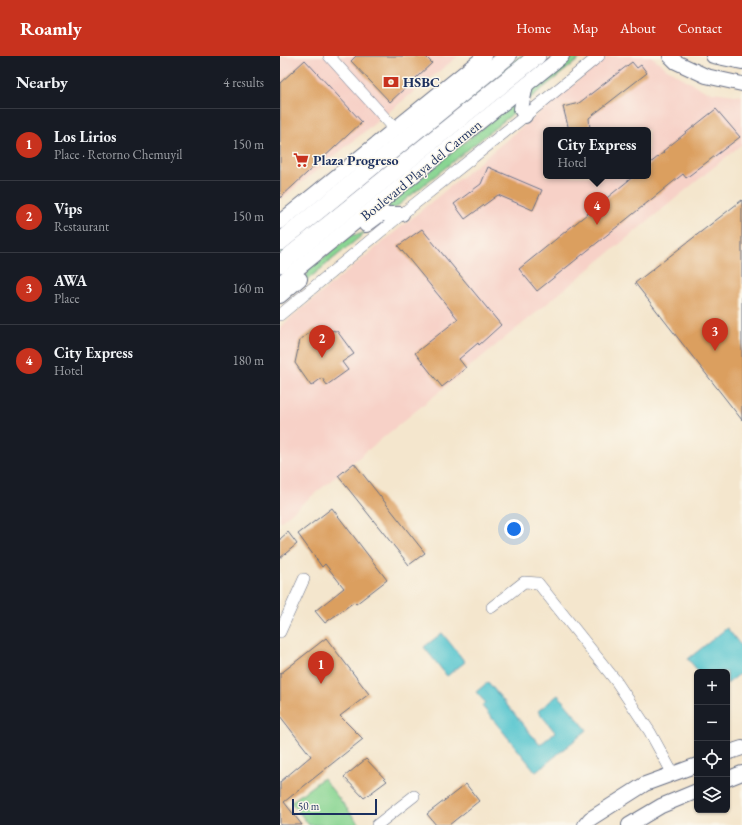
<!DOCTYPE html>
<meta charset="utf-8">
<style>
:root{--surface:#171b24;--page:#242831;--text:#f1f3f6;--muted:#9ea1a6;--line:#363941;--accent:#c8321e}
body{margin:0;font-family:"EB Garamond",serif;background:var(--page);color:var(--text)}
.controls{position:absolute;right:12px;bottom:12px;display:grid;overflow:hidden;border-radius:6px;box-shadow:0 1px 3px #0004}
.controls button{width:36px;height:36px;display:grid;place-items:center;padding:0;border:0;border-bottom:1px solid var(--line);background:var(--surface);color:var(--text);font:20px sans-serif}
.scale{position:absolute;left:12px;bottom:10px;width:85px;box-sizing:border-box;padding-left:4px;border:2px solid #1b2f5e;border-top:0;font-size:11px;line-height:14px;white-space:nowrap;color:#1b2f5e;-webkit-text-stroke:3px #fbf7ec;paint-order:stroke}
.you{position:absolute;left:234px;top:473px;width:14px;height:14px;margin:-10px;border:3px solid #fff;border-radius:50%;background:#1a73e8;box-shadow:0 0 0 6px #1a73e833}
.badge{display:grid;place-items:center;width:26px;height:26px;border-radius:50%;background:var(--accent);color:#fff;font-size:13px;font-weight:700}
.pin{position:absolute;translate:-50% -33px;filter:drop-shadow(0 1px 2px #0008)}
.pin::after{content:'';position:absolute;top:21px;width:14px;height:12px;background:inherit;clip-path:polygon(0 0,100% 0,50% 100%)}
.popup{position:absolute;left:263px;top:71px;width:108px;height:52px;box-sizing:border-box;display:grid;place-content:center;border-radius:6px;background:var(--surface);filter:drop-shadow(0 1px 3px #0005);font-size:13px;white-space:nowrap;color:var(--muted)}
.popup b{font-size:15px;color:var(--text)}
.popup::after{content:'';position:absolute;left:50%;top:100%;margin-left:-8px;border:8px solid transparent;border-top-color:var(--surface)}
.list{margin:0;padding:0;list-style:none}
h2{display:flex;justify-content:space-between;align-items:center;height:52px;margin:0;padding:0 16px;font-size:17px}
h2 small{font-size:13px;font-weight:400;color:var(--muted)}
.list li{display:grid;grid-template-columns:26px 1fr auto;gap:12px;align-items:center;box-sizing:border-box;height:72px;padding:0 16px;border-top:1px solid var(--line)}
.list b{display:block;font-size:15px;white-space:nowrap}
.list p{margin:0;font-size:13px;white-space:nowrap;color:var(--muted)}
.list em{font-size:13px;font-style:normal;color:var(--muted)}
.icon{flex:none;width:22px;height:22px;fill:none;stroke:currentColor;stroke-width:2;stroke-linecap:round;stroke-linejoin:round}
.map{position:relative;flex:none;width:462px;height:769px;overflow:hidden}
header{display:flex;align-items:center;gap:24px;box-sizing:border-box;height:56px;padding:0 20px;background:var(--accent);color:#fff}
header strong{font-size:19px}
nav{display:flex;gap:22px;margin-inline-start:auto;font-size:14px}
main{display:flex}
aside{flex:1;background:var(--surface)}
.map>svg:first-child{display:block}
.built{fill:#f7d1c7;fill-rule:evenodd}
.green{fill:#89d592;stroke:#528278}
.water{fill:#59c6cf;stroke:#3a7a96}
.building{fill:#db9f5f}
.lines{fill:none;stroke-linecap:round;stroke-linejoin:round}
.minor-casing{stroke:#676f85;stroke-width:12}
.major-casing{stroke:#676f85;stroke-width:16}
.highway-casing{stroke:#676f85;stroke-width:18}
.minor{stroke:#fff;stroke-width:11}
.major{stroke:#fff;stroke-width:14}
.highway{stroke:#fff;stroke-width:17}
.labels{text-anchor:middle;stroke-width:3;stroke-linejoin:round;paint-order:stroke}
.poi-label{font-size:14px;font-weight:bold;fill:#1b2f5e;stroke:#fbf7ec;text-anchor:start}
.street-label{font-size:14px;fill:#1b2f5e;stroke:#fbf7ec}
</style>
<header>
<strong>Roamly</strong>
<nav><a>Home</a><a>Map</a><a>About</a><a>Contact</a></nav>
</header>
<main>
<aside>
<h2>Nearby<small>4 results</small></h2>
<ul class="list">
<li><span class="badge">1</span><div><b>Los Lirios</b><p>Place · Retorno Chemuyil</p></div><em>150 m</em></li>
<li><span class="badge">2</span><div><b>Vips</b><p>Restaurant</p></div><em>150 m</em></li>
<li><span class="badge">3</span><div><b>AWA</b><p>Place</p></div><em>160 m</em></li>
<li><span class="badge">4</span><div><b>City Express</b><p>Hotel</p></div><em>180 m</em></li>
</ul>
</aside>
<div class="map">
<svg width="462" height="769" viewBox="0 0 462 769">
<rect width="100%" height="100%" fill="#fbf7ec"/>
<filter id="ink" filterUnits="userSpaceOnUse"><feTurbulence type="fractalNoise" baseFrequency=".025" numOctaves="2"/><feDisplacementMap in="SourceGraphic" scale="8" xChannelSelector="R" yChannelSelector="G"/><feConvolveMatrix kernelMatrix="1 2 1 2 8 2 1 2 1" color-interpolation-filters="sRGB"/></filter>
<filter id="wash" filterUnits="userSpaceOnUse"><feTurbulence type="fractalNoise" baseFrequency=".012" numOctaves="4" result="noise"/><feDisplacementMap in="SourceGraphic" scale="16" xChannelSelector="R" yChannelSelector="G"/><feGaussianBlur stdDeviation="0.9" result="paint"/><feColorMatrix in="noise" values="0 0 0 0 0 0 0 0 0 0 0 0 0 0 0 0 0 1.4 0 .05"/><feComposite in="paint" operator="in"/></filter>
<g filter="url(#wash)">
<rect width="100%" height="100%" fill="#f4e6cd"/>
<!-- built -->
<g class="built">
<path d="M0,0H178L0,144Z"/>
<path d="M328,0H371L387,13L425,35L462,40V88L0,466V271ZM266,74H368V120H266Z"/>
</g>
<!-- green -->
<g class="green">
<path d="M240,0H245L0,199V195Z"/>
<path d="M293,0H303L248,44L250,33Z"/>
<path d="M239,42L236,55L115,152L103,153Z"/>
<path d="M102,163L0,246L26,222L28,214L72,179L81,178L97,166Z"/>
<path d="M43,722L79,768L77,769H29L11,746Z"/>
</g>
<!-- water -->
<g class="water">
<path d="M447,572L462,591V616L447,628V616H419L408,603Z"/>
<path d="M162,577L185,606L167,620L144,591Z"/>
<path d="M208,626L260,689L275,676L258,655L278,639L307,674L256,716L202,650L205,646L196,636Z"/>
</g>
<g id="blocks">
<!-- building -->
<g class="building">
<path d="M76,0H145L152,7L110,46L71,5Z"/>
<path d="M25,4L82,66L0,142V27Z"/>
<path d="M352,6L357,12L361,9L367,17L309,62L310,74H289L283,51L299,47Z"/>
<path d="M436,53L460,81L406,122L403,118L257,235L239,213L354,120H368V109L384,96L383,95Z"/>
<path d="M208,111L262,134L253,154L218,139L185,163L174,148L201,128Z"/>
<path d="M462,144V364L355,227Z"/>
<path d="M142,173L221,269L199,289L198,287L179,303L186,312L162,331L135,297L178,263L118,190Z"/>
<path d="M34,273L57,275L74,298L62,306L68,314L47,329L42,322L31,330L15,307L20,284Z"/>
<path d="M74,407L145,497L129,509L58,420Z"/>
<path d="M52,452L107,524L76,548L74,546L45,567L35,555L64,532L45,508L42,511L18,478Z"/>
<path d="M8,476L17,488L0,502V483Z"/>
<path d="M46,582L89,638L60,660L83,683L4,746L22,769H0V726L31,700L0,660V618Z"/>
<path d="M86,703L107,725L84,742L64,721Z"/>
<path d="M186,728L199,745L169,769H156L147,758Z"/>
</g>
</g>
</g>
<g filter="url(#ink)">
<use href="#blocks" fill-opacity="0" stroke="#676f85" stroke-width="1"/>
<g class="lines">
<defs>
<g id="minor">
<path d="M49,0L115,73"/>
<path d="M0,259L122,158L245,60L319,0"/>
<path d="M212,551L244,526L258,527L336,625L370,676L393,718"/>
<path d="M0,576L24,523"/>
<path d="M97,769L134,740"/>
</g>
<g id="major">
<path d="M390,0L396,6L426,20L462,28"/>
<path d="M433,0L462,6"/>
<path d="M245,60L241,53L246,29"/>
<path d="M0,166L205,0"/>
<path d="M86,169L101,158H122"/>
<path d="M0,227L282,0"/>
<path d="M0,240L20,223"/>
<path d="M447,697L462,692"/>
<path d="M447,723L462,717"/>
<path d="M305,769L310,763L365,728L417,709"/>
<path d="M349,769L381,750L417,735"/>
</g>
<g id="highway">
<path d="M0,186L228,0"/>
<path d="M0,208L257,0"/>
</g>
</defs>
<!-- minor casing -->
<use href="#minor" class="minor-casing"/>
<!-- major casing -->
<use href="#major" class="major-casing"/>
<!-- highway casing -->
<use href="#highway" class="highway-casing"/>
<!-- minor -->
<use href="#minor" class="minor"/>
<!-- major -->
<use href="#major" class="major"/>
<!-- highway -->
<use href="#highway" class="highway"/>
</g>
</g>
<!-- icons -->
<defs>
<symbol id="bank-bare" viewBox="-9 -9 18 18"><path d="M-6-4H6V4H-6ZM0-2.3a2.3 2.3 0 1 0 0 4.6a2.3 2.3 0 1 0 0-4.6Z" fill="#c8321e" stroke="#fbf7ec" stroke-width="2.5" paint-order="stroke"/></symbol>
<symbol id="supermarket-bare" viewBox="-9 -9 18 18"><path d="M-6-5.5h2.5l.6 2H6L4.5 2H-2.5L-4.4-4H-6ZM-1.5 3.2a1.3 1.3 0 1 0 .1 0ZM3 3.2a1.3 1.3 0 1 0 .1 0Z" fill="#c8321e" stroke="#fbf7ec" stroke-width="2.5" paint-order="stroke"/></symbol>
</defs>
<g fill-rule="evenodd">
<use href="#bank-bare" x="100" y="15" width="22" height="22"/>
<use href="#supermarket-bare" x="10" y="93" width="22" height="22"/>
</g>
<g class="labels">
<!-- poi labels -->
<g class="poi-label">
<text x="123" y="31">HSBC</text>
<text x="33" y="109">Plaza Progreso</text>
</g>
<!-- street labels -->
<g class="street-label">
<text transform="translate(141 114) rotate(-39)" y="5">Boulevard Playa del Carmen</text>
</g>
</g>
</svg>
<div class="controls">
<button>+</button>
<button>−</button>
<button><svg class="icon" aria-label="locate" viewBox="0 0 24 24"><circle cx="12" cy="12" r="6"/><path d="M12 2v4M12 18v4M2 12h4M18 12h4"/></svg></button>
<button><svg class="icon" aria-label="layers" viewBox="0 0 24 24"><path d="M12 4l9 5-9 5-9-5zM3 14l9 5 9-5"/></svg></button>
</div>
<div class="scale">50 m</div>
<div class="you"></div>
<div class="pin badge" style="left:41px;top:628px">1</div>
<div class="pin badge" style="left:42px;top:302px">2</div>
<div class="pin badge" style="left:435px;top:295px">3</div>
<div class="pin badge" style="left:317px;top:169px">4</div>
<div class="popup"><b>City Express</b>Hotel</div>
</div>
</main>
